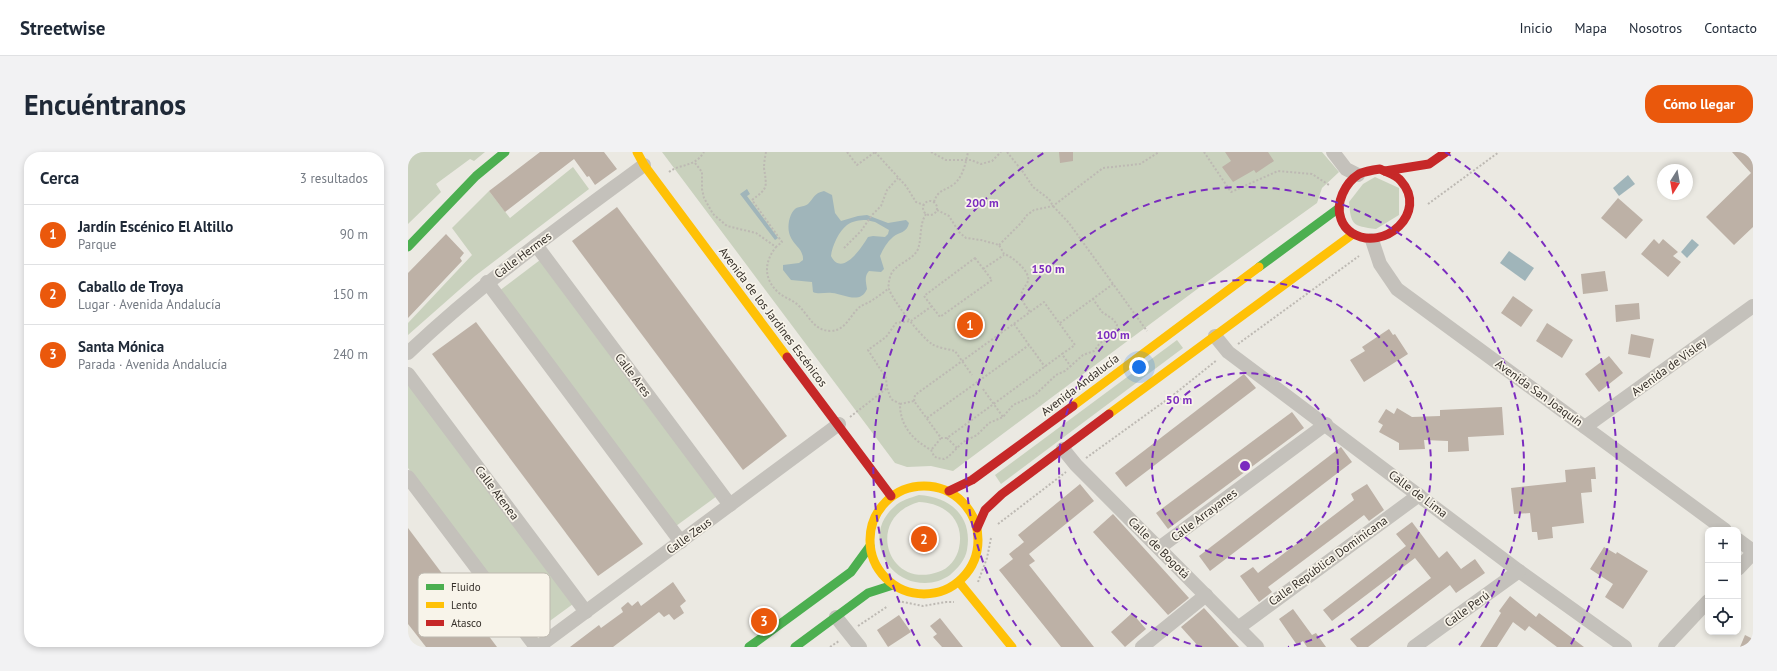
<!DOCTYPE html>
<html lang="es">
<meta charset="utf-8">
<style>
:root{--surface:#fff;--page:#f2f2f3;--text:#1f2937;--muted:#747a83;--line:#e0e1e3;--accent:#ea580c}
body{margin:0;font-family:"PT Sans",sans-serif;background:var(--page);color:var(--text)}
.controls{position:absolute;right:12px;bottom:12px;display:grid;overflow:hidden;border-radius:8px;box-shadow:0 2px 6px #0003}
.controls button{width:36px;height:36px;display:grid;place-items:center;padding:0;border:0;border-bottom:1px solid var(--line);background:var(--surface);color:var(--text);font:20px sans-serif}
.compass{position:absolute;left:1249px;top:12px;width:36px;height:36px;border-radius:50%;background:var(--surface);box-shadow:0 2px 6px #0003;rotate:191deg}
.you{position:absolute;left:731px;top:215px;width:14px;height:14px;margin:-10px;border:3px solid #fff;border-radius:50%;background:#1a73e8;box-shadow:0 0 0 6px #1a73e833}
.badge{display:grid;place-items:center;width:26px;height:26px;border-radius:50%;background:var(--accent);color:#fff;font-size:13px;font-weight:700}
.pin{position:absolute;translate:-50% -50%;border:2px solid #fff;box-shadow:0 1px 4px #0006}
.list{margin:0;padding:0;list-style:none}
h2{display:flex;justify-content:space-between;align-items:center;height:52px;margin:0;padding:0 16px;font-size:17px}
h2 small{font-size:13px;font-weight:400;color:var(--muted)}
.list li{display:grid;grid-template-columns:26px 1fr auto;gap:12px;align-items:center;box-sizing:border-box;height:60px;padding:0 16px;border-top:1px solid var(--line)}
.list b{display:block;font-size:15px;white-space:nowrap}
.list p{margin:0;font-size:13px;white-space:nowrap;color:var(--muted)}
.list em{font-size:13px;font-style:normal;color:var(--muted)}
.icon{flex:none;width:22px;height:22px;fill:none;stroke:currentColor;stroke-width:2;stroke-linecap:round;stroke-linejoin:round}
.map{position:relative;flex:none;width:1345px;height:495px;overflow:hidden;border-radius:16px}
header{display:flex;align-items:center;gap:24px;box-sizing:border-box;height:56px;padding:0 20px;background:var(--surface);border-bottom:1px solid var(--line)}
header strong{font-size:19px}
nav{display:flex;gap:22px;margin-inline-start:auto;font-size:14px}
.intro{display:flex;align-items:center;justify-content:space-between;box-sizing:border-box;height:96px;padding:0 24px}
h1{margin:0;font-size:28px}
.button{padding:10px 18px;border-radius:16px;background:var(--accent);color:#fff;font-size:14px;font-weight:700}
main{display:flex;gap:24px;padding:0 24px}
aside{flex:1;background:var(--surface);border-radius:16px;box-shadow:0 2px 6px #0003}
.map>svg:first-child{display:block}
.green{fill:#c9d1bd;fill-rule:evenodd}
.water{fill:#a0b5ba;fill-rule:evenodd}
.building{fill:#bdb1a6}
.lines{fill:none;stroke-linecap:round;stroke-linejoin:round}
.path{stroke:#bdb9b3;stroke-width:2;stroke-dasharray:2 2;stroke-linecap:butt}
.street{stroke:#c4c1bb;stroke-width:14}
.fast{stroke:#4caf50;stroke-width:9}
.slow{stroke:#ffc107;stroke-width:9}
.jam{stroke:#c62828;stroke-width:9}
.ring{fill:none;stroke:#7b2cbf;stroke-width:2;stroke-dasharray:7 5}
.labels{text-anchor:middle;stroke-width:3.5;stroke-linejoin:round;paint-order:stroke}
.street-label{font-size:12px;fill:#352f29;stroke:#f8f4ea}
.key{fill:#f8f4ea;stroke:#beb9b0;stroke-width:1}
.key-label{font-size:11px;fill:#352f29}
.centre{fill:#7b2cbf;stroke:#f8f4ea;stroke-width:2}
.ring-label{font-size:12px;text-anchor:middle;font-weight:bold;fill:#7b2cbf;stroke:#f8f4ea;stroke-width:3.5;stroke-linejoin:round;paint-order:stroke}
</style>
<header>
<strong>Streetwise</strong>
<nav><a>Inicio</a><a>Mapa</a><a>Nosotros</a><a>Contacto</a></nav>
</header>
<div class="intro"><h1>Encuéntranos</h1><a class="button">Cómo llegar</a></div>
<main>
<aside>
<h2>Cerca<small>3 resultados</small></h2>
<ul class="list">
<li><span class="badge">1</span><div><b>Jardín Escénico El Altillo</b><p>Parque</p></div><em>90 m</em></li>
<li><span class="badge">2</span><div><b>Caballo de Troya</b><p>Lugar · Avenida Andalucía</p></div><em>150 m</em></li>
<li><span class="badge">3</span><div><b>Santa Mónica</b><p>Parada · Avenida Andalucía</p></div><em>240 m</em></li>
</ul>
</aside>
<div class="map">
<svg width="1345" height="495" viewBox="0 0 1345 495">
<rect width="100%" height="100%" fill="#ebe9e2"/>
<!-- green -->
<g class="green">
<path d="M0,0H77L66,9L62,7L28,32L33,40L0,72Z"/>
<path d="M254,0H914L931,20L914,36L909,51L796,132L545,319L523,314L499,315L487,311Z"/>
<path d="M165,15L181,37L67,124L0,183V171L64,103L44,76L81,39L102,66Z"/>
<path d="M967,25L991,36V63L968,77C944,74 943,73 941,50L955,32Z"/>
<path d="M132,108L309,344L268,374L91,139Z"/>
<path d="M769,188L775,196L593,332L587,323Z"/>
<path d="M0,232L165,452L124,482L0,316Z"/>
<path d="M511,343C542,345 565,364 559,398C557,408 550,416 542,423C535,428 526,431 517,431C477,431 455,382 486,355C493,348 502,346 511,343ZM511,350C537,351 557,368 551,396C549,406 541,417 530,420C479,438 456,365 511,350Z"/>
</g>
<!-- water -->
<g class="water">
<path d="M1220,23L1227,32L1211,44L1205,36Z"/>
<path d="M339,37L342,42L339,44L370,86L367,88L332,42Z"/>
<path d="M416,39L424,43L427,61L433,69L450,64L459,63L480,71L498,68L501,71C499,81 491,80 485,85C479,90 475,97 472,104L476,117L473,120L461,119C456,124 458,130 459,137C452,153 436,142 424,141C417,140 411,143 405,140L404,130L383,128L375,118V113L391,111L395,108C396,93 377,92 381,69C382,65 383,61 386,58C389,54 396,55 400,52C406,46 406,41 416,39ZM458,68L467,70L481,78L480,82L477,85L465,84L460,85C454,95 434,126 423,104C424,94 431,79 439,73C444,69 452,68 458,68Z"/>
<path d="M1284,87L1291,93L1279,106L1273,100Z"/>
<path d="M1101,99L1126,116L1117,129L1092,111Z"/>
</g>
<!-- building -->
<g class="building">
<path d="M132,0H196L209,17L187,33L181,24L179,25L166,7L97,60L81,39Z"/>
<path d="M651,0H665V9L652,11Z"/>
<path d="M817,0H860L866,9L848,21L846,18L825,30L814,15L823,9Z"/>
<path d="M1324,0H1345V75L1326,93L1298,65L1343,21Z"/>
<path d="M1210,46L1235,68L1218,87L1193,66Z"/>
<path d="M209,55L379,284L335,318L164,89Z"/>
<path d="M38,82L56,101L52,106L54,109L0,166V121Z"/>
<path d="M1246,87L1251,92L1255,87L1270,100L1265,104L1273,110L1260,125L1233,102Z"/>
<path d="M1197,119L1200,139L1175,142L1173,122Z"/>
<path d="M1105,144L1125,158L1113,175L1093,161Z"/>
<path d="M1231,151L1232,167L1208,170L1207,153Z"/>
<path d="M68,170L235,392L190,424L24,202Z"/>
<path d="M1139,171L1165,188L1154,206L1128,189Z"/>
<path d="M981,177L985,183L987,182L1000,202L956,230L942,208L957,199L954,195Z"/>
<path d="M1223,182L1246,187L1242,206L1220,202Z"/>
<path d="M1201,204L1215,221L1191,240L1177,222Z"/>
<path d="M836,222L848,236L718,335L707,321Z"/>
<path d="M1094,255L1096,283L1060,285L1061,299L1040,300V289L1016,288L1017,297L991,298V291L971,280L975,273L970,270L978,257L986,262L989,256L1004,265L1032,264V258Z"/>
<path d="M884,260L896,276L760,377L748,361Z"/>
<path d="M933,295L944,310L802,419L791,404Z"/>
<path d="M1187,315L1188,327H1183L1184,340L1173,341L1176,371L1144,375L1145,386L1130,388L1129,380H1124L1122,361L1106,362L1103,336L1158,330L1157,318Z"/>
<path d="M672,332L686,349L621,402L627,409L621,413L686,495H653L591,418L605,407L601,402L616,390L610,383Z"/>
<path d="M959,332L976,358L961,369L956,363L860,435L864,440L851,450L832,424L845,415L850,421L946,348L943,342Z"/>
<path d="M705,362L781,446L760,463L685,380Z"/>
<path d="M1004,370L1031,406L1039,399L1053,417L1067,407L1077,421L1048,441L1042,433L960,495H949L942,487L1023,426L1007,406L924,469L915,458L998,394L988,382Z"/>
<path d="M0,376L89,495H18L0,472Z"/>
<path d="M1196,395L1208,402L1209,400L1240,419L1215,457L1197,445L1205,432L1182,417Z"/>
<path d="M265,430L278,449L272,454L276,461L266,468L261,462L256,465L251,460L205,495H162L191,473L193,476L215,460L213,456L220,450L224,454L230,449L233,454Z"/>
<path d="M1102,444L1128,465L1131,461L1176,495H1149L1121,474L1117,479L1105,470L1089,495H1072L1093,461L1091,459Z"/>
<path d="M796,456L831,495H791L773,475Z"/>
<path d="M885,457L904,483L908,481L918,495H899L895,489L889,493L871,467Z"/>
<path d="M724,461L738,477L717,495L703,480Z"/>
<path d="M491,463L503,480L480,495L469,478Z"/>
<path d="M532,466L555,495H534L525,485L529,482L522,474Z"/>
<path d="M1337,483L1345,487V495H1332Z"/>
</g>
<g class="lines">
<!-- path -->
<g class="path">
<path d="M358,0C357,5 356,11 356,16C359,36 360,36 344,48L374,90L368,95"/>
<path d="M439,0L449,13L467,0"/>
<path d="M467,0L498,34L508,50L516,53"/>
<path d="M523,0L538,8H563L573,12L584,9L593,0"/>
<path d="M599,0L615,20L625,35L641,47L645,54L661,71L739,179"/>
<path d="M796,0L823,40L870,19L904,22L921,33"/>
<path d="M287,11L294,20V37L296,46L305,62L319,74L348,81L368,95C356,110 355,127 371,141C377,146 385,148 391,154C401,164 406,179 423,179C439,178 442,162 453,154C457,152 462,150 466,147C471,144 476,140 481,136"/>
<path d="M261,20C273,11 286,16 296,0"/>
<circle cx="522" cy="56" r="7"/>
<path d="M526,50C530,37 537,39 546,32C555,25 558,10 560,0"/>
<path d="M1020,52L1091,0"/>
<path d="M529,58L541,64L551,80L558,86L573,88L591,93L596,102C604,104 623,120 620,129C618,135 612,138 614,146C615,151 619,156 622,160"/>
<path d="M518,62C511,73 514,85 510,97C504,110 486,111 482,125C481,129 480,133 481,137C485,149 513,185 524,192C530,196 540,197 547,199L564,223"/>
<path d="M591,93L613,71L619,63L626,58L645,54L695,16L732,12L751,0"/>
<path d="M436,96L453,79L464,63L473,54L479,38L490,26"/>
<path d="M567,106L584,128L532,165L516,144Z"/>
<path d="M575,117L596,103"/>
<path d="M524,154L503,169L488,171L478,185L460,198L478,226L479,236L483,247L492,252C492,274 505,288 523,298L526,304L529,306L536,307L540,305L555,290L569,283L581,271L595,265L605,253L627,243L648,223L657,219L675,203L686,199L692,191L698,188L707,179L709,173L706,168L694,160L685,147"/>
<path d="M652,171L705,132"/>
<path d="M606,172L637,215"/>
<path d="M830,192L951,104"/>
<path d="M575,237L595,265"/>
<path d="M506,249L507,243L636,150L667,193L654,202L663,215"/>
<path d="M492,252L506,249L533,286H539L654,202"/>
<path d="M442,265L479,236"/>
<path d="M519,266L621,193"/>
<path d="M539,286L549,296"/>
<path d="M524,297L533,286"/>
<path d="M678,306L764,244L809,208"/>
<path d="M590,372L658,320"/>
<path d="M570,430L579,406L583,386"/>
<path d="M490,449L515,454L538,450H546"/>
<path d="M450,474L480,454"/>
<path d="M422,495L431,489"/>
</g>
<!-- street -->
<g class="street">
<path d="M925,0L938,17L950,23"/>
<path d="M964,88L972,112L989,137L1317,378"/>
<path d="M128,93L322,353"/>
<path d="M79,130L273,390"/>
<path d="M807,184L820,200L1111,419L1217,495"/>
<path d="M0,201C73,131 155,73 236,13"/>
<path d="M0,222L178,460"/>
<path d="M1177,275L1345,154"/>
<path d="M655,297L668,313L849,495"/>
<path d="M0,325L128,495"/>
<path d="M1330,388L1345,399"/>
<path d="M751,396L918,272"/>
<path d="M1330,417L1345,401"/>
<path d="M428,465L452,495"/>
<path d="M830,476L1011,343"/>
<path d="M130,495L431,272"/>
<path d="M734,495L798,443"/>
<path d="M1006,495L1111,419"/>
<path d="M1257,495L1300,449"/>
</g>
<!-- fast -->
<g class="fast">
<path d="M0,95L68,24L97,0"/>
<path d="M851,115L931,56"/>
<path d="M341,495L443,420L462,394"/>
<path d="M387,495L460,441L485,433"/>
</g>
<!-- slow -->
<g class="slow">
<path d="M229,0L236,13L379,205"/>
<path d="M665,254L851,115"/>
<path d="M701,262L945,82"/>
<circle cx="516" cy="388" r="54"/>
<path d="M551,430L604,495"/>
</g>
<!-- jam -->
<g class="jam">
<path d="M972,17C978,20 989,23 993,29C1021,60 976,101 944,81C938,77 935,73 933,67C927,51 937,31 951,22C958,19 965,18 972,17Z"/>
<path d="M977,19L1021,12L1038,0"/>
<path d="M379,205L483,344"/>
<path d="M541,339L564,328L665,254"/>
<path d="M569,376L577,358L594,342L701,262"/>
</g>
</g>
<!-- distance rings -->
<g class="ring">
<circle cx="837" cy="314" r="93"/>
<path d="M794 495A186 186 0 1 1 880 495"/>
<path d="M623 493A279 279 0 1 1 1051 493"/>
<path d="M512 494A372 372 0 0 1 637 0M1037 0A372 372 0 0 1 1162 494"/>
</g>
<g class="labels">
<!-- street labels -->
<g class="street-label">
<text transform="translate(115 103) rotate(-37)" y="4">Calle Hermes</text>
<text transform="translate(365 165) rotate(53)" y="4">Avenida de los Jardines Escénicos</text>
<text transform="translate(1261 215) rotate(-36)" y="4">Avenida de Visley</text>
<text transform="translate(225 223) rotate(53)" y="4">Calle Ares</text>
<text transform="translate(672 233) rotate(-37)" y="4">Avenida Andalucía</text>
<text transform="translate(1131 241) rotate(36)" y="4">Avenida San Joaquín</text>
<text transform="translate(89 341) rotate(53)" y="4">Calle Atenea</text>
<text transform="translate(1010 342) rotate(37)" y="4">Calle de Lima</text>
<text transform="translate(796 363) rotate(-37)" y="4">Calle Arrayanes</text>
<text transform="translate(281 384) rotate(-36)" y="4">Calle Zeus</text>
<text transform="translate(751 396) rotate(45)" y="4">Calle de Bogotá</text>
<text transform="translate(920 409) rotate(-36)" y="4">Calle República Dominicana</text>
<text transform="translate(1059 457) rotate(-36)" y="4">Calle Perú</text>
</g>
</g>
<!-- legend -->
<rect x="10" y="421" width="132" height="64" rx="6" class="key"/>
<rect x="18" y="432" width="18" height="6" fill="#4caf50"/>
<rect x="18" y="450" width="18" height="6" fill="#ffc107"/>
<rect x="18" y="468" width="18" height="6" fill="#c62828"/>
<g class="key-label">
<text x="43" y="439">Fluido</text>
<text x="43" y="457">Lento</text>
<text x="43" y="475">Atasco</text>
</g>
<circle cx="837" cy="314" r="6" class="centre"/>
<g class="ring-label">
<text x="574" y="55">200 m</text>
<text x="640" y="121">150 m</text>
<text x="705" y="187">100 m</text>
<text x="771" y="252">50 m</text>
</g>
</svg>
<div class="controls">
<button>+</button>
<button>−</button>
<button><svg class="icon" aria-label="locate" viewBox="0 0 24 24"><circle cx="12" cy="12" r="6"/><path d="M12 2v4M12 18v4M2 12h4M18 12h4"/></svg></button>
</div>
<svg class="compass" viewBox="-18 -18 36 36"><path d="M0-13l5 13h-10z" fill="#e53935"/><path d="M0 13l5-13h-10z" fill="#747a83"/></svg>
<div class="you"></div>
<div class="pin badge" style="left:562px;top:173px">1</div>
<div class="pin badge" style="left:516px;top:387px">2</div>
<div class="pin badge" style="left:356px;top:469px">3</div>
</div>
</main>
